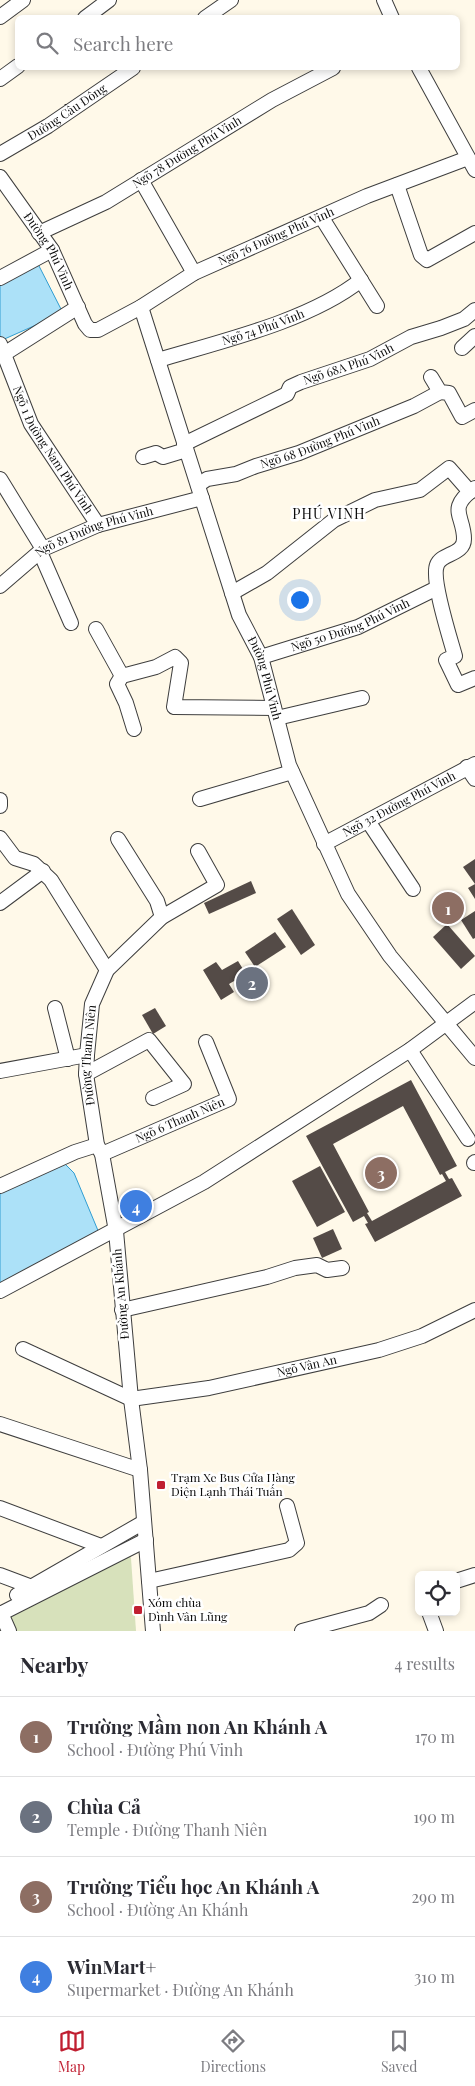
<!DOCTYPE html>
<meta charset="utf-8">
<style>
:root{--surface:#fff;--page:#f2f2f3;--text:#2b2b33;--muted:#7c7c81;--line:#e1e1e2;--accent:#c01f31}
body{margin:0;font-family:"Playfair Display",serif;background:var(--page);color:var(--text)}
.controls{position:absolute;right:15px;bottom:15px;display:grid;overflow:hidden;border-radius:8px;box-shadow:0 2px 8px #0003}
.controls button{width:45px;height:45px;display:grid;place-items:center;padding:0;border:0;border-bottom:1px solid var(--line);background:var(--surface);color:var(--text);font:25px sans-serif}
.you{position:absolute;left:299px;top:599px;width:18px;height:18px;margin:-12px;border:4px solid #fff;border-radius:50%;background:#1a73e8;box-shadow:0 0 0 8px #1a73e833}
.badge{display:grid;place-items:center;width:32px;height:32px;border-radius:50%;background:var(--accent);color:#fff;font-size:16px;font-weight:700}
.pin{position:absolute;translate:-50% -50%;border:2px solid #fff;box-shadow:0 1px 5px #0006}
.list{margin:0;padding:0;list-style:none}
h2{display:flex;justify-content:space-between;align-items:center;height:65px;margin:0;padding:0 20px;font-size:21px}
h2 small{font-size:16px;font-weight:400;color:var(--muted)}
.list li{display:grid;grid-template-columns:32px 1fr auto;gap:15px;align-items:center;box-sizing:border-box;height:80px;padding:0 20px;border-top:1px solid var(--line)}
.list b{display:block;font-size:19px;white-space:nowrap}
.list p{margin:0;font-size:16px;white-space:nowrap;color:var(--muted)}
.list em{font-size:16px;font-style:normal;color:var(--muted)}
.icon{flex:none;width:28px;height:28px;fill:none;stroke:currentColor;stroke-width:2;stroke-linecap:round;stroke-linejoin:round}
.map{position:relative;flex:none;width:475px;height:1631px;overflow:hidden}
.search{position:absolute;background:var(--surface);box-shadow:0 2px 8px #0003;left:15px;right:15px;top:15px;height:55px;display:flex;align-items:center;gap:12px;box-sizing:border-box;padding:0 18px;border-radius:8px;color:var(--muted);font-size:19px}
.sheet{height:385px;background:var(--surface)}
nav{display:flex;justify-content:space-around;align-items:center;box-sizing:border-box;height:70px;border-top:1px solid var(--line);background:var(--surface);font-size:14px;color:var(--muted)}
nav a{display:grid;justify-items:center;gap:2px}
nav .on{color:var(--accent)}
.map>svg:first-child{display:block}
.cemetery{fill:#d7e1bb}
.water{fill:#ace1f8;stroke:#309dd2}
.building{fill:#544b47;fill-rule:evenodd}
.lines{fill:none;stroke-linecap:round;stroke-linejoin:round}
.minor-casing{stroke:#3e3e3e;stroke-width:16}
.minor{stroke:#fff;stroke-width:14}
.poi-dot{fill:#c01f31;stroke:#fff;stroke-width:2}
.labels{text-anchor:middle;stroke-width:5;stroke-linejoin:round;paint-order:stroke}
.street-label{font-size:12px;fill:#0b0b0b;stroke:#fff}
.poi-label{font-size:12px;fill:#0b0b0b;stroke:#fff;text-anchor:start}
.neighbourhood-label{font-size:14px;letter-spacing:1px;fill:#0b0b0b;stroke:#fff}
</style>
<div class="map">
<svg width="475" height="1631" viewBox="0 0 475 1631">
<rect width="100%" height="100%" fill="#fff9e9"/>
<!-- cemetery -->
<path class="cemetery" d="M124,1546L131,1558L136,1631H0V1611Z"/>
<!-- water -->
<g class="water">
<path d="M38,264L63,313L0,341V283Z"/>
<path d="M63,1162L74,1173L99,1233L0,1285V1186Z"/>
</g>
<!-- building -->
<g class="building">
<path d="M475,859V899L468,888L475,884L463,867Z"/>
<path d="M251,881L256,893L209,914L204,903Z"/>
<path d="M292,909L315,945L301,955L277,919Z"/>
<path d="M475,911V938L473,939L461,920Z"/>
<path d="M447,924L475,956L461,969L433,937Z"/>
<path d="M275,932L286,947L255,967L245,952Z"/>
<path d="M238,961L246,974L229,984L234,992L221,1000L203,970L216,962L222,970Z"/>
<path d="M155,1008L166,1026L153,1034L142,1015Z"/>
<path d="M411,1080L457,1166L445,1172L449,1179L452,1178L462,1196L375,1242L365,1224L368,1223L364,1216L353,1222L306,1136ZM403,1106L440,1175L442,1174L446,1181L372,1221L367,1213L369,1212L333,1144Z"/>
<path d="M320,1166L345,1212L317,1227L292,1181Z"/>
<path d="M333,1229L342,1249L322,1258L313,1238Z"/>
</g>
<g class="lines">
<defs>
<g id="minor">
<path d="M384,0L392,18"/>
<path d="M0,17L23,0"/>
<path d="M85,18L109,0"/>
<path d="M205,18L231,0"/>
<path d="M419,68L475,170"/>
<path d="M0,79L18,66"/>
<path id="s1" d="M0,154L48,126L133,68"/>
<path id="s2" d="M0,177L52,250L85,324L90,330H98L141,307L194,273L367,196L468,158"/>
<path d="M141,180L194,273"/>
<path d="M397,185L421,255L427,260L475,233"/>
<path d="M322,218L377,306"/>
<path id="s3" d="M39,233L106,202L272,100L333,68"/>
<path d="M0,278L52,250"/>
<path id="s4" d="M141,307L239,615L261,657L289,765L348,894L390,956L475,1058"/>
<path id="s5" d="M0,344L31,424L98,525"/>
<path d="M462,348L475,336"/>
<path d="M4,354L78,307"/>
<path id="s6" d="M158,360C222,341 309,321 361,280"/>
<path d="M431,377L440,392L449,393L462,417L475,410"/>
<path id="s7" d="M184,444L287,394L290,387L301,382L370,359L411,337L441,328L464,319L475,310"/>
<path d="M143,457L156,453L163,457L186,450"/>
<path d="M0,479L43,549"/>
<path id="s8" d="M198,485L207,479L236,474L256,466L299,453L414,406L440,392"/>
<path d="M475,488C446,509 464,515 464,539C464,555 441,553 437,565C431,579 450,638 455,656L446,660L458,685L475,678"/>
<path d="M40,552L71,623"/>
<path id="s9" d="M0,586L43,549L98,525L202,498"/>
<path d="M232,593L267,573L334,520L375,500L420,490L449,468L470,492"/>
<path d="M96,629L122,676"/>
<path id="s10" d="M261,657L358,627L437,588"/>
<path d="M277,718L362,698"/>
<path d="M134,729L126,703L117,684L122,676L156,667L175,657L181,663L174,707L274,708"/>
<path d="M467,767L475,779"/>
<path d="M200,799L292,772"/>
<path d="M0,800V806"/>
<path d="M368,821L413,889"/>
<path d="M0,838L15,858L34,864L51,880L107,970"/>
<path d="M118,839L157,901L162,917"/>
<path id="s11" d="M324,844L475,764"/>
<path d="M0,903L43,871"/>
<path d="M55,1008L68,1059"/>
<path d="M410,1050L468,1139"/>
<path d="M0,1071L87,1055"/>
<path d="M86,1074L149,1040L184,1084L153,1098"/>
<path id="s12" d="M102,1154L229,1099L206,1042"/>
<path d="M474,1163L475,1162"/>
<path d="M0,1186L75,1152L97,1145"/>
<path d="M0,1291L204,1182L410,1050L475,1002"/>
<path d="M122,1310L267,1277L295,1268L317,1265L327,1270L342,1268"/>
<path id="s13" d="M23,1349L131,1399L209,1388L379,1350L422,1336L475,1310"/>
<path d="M0,1424L140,1470"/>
<path d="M0,1508L101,1546"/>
<path d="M0,1575L32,1587"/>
<path d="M149,1581L289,1550L297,1543L287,1506"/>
<path d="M456,1581L475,1575"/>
<path d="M17,1595L144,1522"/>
<path d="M429,1612L436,1631"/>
<path d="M1,1613L9,1631"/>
<path d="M0,1614L146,1540"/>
<path id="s14" d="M153,1631L140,1470L131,1399L116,1231L102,1154L97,1145L86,1074L87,1055L92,1004L107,970L162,917L217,885L198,851"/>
<path d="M302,1631L369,1613L381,1605"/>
</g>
</defs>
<!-- minor casing -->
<use href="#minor" class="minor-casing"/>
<!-- minor -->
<use href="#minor" class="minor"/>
</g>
<!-- markers -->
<g class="poi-dot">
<rect x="156" y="1480" width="10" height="10" rx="2.5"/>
<rect x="133" y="1605" width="10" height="10" rx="2.5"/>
</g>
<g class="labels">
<!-- street labels -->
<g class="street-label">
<text dy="4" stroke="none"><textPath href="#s1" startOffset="79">Đường Cầu Đông</textPath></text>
<text dy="4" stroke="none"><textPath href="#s3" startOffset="169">Ngõ 78 Đường Phú Vinh</textPath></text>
<text dy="4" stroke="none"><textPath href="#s2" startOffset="388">Ngõ 76 Đường Phú Vinh</textPath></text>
<text dy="4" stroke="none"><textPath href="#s2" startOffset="89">Đường Phú Vinh</textPath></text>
<text dy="4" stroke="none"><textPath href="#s6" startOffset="110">Ngõ 74 Phú Vinh</textPath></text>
<text dy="4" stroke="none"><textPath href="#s7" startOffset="185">Ngõ 68A Phú Vinh</textPath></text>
<text dy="4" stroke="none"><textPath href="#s8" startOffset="130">Ngõ 68 Đường Phú Vinh</textPath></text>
<text dy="4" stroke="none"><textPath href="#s5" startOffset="119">Ngõ 1 Đường Nam Phú Vinh</textPath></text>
<text dy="4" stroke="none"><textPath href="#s9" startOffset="111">Ngõ 81 Đường Phú Vinh</textPath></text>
<text dy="4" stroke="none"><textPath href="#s10" startOffset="95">Ngõ 50 Đường Phú Vinh</textPath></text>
<text dy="4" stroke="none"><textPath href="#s4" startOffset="392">Đường Phú Vinh</textPath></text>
<text dy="4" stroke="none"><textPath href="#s11" startOffset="85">Ngõ 32 Đường Phú Vinh</textPath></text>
<text dy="4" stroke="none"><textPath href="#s14" startOffset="581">Đường Thanh Niên</textPath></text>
<text dy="4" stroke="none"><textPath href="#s12" startOffset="85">Ngõ 6 Thanh Niên</textPath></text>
<text transform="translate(121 1294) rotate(-95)" y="4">Đường An Khánh</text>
<text dy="4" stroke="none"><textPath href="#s13" startOffset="298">Ngõ Vân An</textPath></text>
</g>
<!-- poi labels -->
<g class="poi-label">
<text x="171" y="1482">Trạm Xe Bus Cửa Hàng<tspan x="171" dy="14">Điện Lạnh Thái Tuấn</tspan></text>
<text x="148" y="1607">Xóm chùa<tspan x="148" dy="14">Đình Vân Lũng</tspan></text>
</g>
<!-- neighbourhood labels -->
<g class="neighbourhood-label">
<text x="329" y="519">PHÚ VINH</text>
</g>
</g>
</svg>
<div class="controls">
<button><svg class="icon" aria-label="locate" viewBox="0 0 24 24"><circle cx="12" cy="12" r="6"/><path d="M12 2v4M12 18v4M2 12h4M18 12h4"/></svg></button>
</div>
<div class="you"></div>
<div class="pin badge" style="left:448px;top:908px;background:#8d6e63">1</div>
<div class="pin badge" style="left:252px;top:983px;background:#6b7280">2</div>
<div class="pin badge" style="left:381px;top:1173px;background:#8d6e63">3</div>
<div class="pin badge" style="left:136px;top:1206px;background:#3f7fe0">4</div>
<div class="search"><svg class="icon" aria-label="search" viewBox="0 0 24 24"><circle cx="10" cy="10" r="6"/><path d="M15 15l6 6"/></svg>Search here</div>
</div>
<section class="sheet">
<h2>Nearby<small>4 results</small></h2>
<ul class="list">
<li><span class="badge" style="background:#8d6e63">1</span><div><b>Trường Mầm non An Khánh A</b><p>School · Đường Phú Vinh</p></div><em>170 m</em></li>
<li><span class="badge" style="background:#6b7280">2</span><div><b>Chùa Cả</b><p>Temple · Đường Thanh Niên</p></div><em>190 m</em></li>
<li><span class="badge" style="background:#8d6e63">3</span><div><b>Trường Tiểu học An Khánh A</b><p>School · Đường An Khánh</p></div><em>290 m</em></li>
<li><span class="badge" style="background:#3f7fe0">4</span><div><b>WinMart+</b><p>Supermarket · Đường An Khánh</p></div><em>310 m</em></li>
</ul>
</section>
<nav>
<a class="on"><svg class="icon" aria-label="map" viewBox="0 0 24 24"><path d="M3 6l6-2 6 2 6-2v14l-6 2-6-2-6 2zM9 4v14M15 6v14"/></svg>Map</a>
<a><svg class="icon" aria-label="directions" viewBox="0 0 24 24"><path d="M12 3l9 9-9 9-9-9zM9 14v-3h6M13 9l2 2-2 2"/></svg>Directions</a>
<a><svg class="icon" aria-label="saved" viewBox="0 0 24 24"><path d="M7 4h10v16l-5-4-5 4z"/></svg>Saved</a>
</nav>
